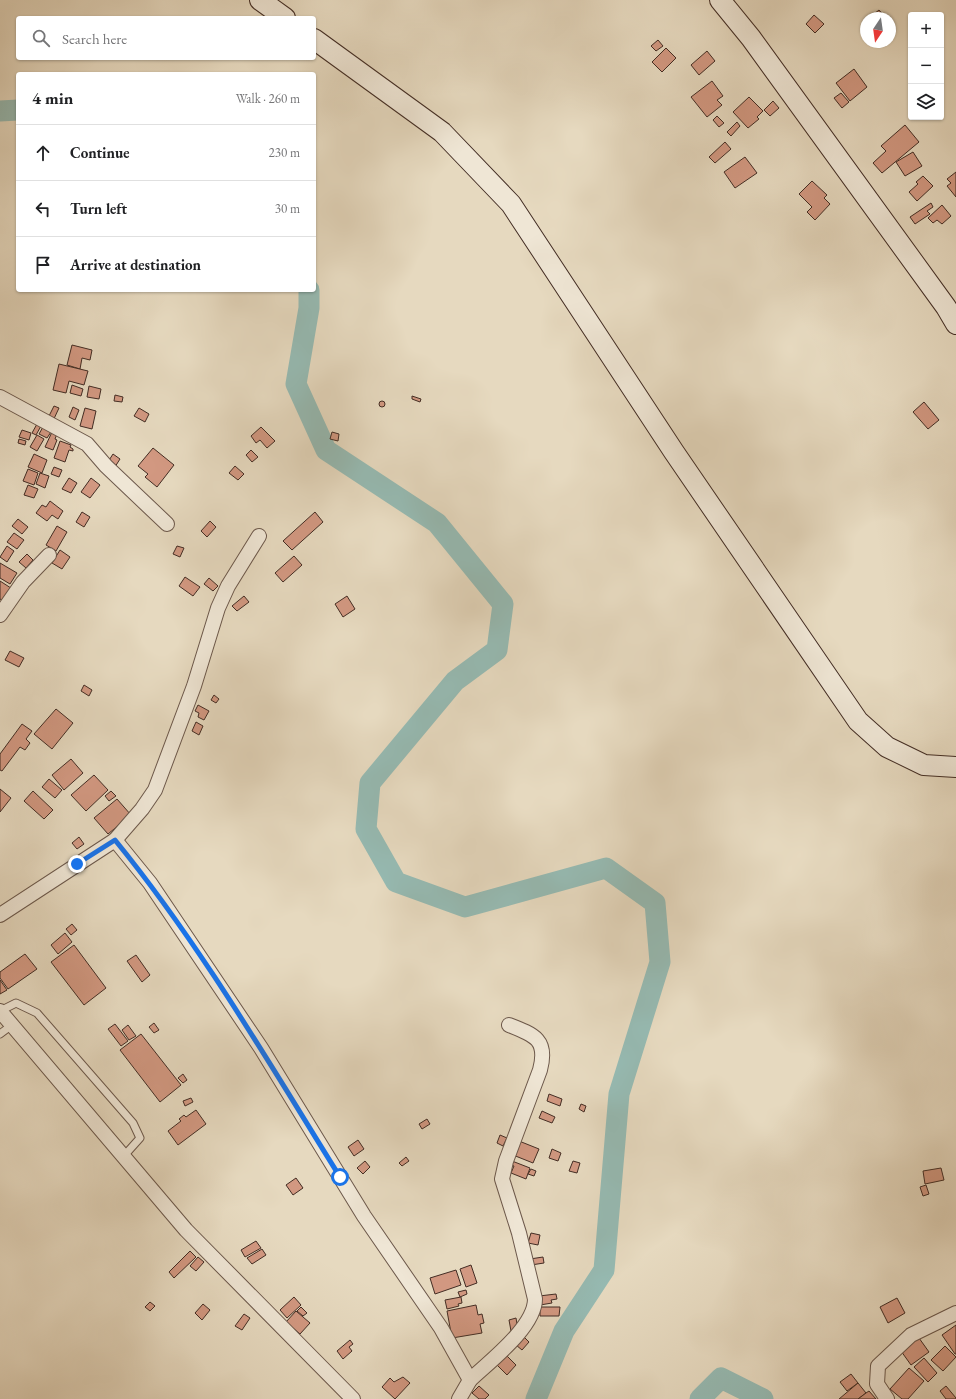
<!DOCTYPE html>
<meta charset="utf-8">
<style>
:root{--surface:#fff;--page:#f6f6f6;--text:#202124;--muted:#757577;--line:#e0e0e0}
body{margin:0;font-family:"EB Garamond",serif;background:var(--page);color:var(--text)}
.controls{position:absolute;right:12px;top:12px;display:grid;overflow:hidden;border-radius:4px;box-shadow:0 1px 3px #0004}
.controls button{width:36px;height:36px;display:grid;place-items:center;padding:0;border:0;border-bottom:1px solid var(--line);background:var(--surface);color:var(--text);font:20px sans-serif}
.compass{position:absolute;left:860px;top:12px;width:36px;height:36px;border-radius:50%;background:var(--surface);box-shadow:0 1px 3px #0004;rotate:193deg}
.stop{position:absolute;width:12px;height:12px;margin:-9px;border:3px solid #1a73e8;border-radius:50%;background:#fff}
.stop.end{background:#1a73e8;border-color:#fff;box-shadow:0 1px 4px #0008}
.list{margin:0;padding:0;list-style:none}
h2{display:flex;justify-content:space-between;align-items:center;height:52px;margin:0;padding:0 16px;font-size:17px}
h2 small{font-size:13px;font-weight:400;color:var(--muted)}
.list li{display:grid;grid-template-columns:26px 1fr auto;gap:12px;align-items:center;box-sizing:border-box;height:56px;padding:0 16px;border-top:1px solid var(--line)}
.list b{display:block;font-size:15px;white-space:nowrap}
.list em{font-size:13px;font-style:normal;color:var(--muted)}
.icon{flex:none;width:22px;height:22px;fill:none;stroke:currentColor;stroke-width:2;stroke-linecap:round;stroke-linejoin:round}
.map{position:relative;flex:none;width:956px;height:1399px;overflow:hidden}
.search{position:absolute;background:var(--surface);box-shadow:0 1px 3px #0004;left:16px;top:16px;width:300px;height:44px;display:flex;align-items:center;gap:10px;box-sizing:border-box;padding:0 14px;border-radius:4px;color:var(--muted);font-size:15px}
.panel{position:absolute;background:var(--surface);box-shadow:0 1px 3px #0004;left:16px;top:72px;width:300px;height:220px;border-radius:4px}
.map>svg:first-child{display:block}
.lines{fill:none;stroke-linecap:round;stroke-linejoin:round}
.river{stroke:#96bab2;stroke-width:21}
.building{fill:#d29881;stroke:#432d24}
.service-casing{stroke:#6c584b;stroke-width:9}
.minor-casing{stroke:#6c584b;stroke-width:16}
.secondary-casing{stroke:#432d24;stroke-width:22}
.service{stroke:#efe6d5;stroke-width:7}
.minor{stroke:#efe6d5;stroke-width:14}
.secondary{stroke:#efe6d5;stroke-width:20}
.route{stroke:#1a73e8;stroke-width:5}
</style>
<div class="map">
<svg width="956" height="1399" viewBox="0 0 956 1399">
<rect width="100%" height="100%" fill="#e6d9bf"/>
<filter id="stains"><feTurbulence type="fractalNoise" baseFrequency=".005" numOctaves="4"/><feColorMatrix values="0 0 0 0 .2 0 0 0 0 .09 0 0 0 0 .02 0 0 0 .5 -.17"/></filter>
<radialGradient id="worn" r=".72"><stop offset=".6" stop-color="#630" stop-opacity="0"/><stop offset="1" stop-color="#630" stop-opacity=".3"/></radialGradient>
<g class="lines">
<!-- river -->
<g class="river">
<path d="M0,111L18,110"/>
<path d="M309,290V308L296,384L326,450L437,523L503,604L497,650L455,681L370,783L366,829L396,882L465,907L606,868L655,903L660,962L619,1094L604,1270L564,1331L536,1399"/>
<path d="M700,1399L721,1378L763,1399"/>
</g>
</g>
<!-- building -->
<g class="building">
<path d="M879,10L886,18H869Z"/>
<path d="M814,15L824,24L815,33L806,24Z"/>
<path d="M658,40L663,46L656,51L651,46Z"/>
<path d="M666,48L676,58L662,72L652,62Z"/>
<path d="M707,51L715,61L699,75L691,65Z"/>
<path d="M854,69L867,87L850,101L836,83Z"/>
<path d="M712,81L723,96L717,100L722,105L707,117L691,97Z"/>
<path d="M841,93L849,102L842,108L834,98Z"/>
<path d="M749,97L763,111L757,117L759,119L748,128L733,112Z"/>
<path d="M773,101L779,108L770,116L764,110Z"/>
<path d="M717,116L724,123L719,127L713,120Z"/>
<path d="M737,122L740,126L731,136L727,132Z"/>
<path d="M905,125L919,142L882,173L873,163L886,151L881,146Z"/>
<path d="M725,142L731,149L715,163L709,157Z"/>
<path d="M913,152L922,166L905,176L896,162Z"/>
<path d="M745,157L757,173L735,188L724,172Z"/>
<path d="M956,172V197L947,186L951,183L947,179Z"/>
<path d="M923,176L933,186L917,201L909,192L918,184L916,182Z"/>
<path d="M812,181L827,195L824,198L830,204L815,220L807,212L812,207L799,194Z"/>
<path d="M931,203L933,207L927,211L930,214L915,224L910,217Z"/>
<path d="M942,205L951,216L942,224L937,220L933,223L928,218Z"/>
<path d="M72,345L92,350L90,360L82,358L80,369L67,365Z"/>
<path d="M59,364L88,371L84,385L69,381L66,393L53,390Z"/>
<path d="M72,385L83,389L81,396L70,393Z"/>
<path d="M89,386L101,389L99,399L87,397Z"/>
<path d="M115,395L123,397L122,402L114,401Z"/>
<path d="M412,396L421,399L420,402L412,399Z"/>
<circle cx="382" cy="404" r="3"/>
<path d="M924,402L939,420L928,429L913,412Z"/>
<path d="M54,406L59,408L52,423L47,420Z"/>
<path d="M73,407L79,410L75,420L69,417Z"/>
<path d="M85,408L96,411L92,429L80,426Z"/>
<path d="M139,408L149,414L145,422L134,416Z"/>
<path d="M37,424L41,426L36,435L32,433Z"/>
<path d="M43,427L51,432L47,438L39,434Z"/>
<path d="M261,427L275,441L267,448L260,440L256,443L251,436Z"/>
<path d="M22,430L31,433L29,440L19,437Z"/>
<path d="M52,432L57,434L55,439L57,440L53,450L45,447Z"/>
<path d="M332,432L339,434L338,441L330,439Z"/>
<path d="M37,435L44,439L37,451L30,447Z"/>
<path d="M19,439L26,441L25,445L18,443Z"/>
<path d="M60,441L71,445L70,447L73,449V451L69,450L65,462L54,458Z"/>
<path d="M153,448L174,465L157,487L145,477L148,474L138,466Z"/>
<path d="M251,450L258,457L252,462L246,455Z"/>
<path d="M34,454L47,460L42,473L28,467Z"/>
<path d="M113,454L120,459L113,470L106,465Z"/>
<path d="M235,466L244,474L238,480L229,473Z"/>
<path d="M54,467L62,470L59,477L51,474Z"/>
<path d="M28,469L38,473L34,485L23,481Z"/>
<path d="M40,473L49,476L45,488L36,484Z"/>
<path d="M69,478L77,483L71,493L62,489Z"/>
<path d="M91,478L100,485L90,498L81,492Z"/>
<path d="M28,485L38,489L34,498L24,495Z"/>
<path d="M50,501L63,511L58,519L52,515L47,521L36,513L42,505L46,507Z"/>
<path d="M82,512L90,517L84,527L76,522Z"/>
<path d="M315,512L323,522L292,550L283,541Z"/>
<path d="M18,519L28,527L22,534L12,526Z"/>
<path d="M210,521L216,527L207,537L201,531Z"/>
<path d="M57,526L67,532L56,551L46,545Z"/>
<path d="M14,533L24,540L17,549L7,542Z"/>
<path d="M7,546L14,551L7,562L0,557Z"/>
<path d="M177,546L184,548L180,557L173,554Z"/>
<path d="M60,550L70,557L62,569L52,563Z"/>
<path d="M27,554L33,560L26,568L19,562Z"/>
<path d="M294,556L302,565L283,582L275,573Z"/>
<path d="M0,563L17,573L10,584L0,578Z"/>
<path d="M185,577L200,587L193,596L179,586Z"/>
<path d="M209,578L218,586L213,591L204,584Z"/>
<path d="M0,581L14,590L6,603L0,599Z"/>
<path d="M244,596L249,602L237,611L232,606Z"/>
<path d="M347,596L355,609L343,617L335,604Z"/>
<path d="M10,651L24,658L19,667L5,660Z"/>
<path d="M84,685L92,690L89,696L81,691Z"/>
<path d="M214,695L219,699L216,703L211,700Z"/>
<path d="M198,705L209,711L204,720L198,717L199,713L195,711Z"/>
<path d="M56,709L73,723L52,749L34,734Z"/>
<path d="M196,722L203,726L199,735L192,731Z"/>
<path d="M22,724L32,731L26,739L30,743L25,750L20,747L2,771L0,770V754Z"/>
<path d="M71,759L83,773L64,790L52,775Z"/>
<path d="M94,775L108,790L86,811L71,795Z"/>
<path d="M49,779L62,790L55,798L42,787Z"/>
<path d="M0,789L11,798L0,812Z"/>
<path d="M33,791L53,810L44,819L24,801Z"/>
<path d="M111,791L116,796L109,801L105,796Z"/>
<path d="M117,799L131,815L108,834L94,818Z"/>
<path d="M79,837L84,844L77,849L72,843Z"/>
<path d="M72,924L77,930L71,935L66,929Z"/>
<path d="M65,933L72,942L58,954L51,945Z"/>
<path d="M74,945L106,988L84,1005L51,962Z"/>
<path d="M25,954L37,969L8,989L0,978V972Z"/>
<path d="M136,955L150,975L142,982L127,961Z"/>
<path d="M0,980L7,990L0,994Z"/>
<path d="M154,1023L159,1030L154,1033L149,1027Z"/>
<path d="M115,1024L128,1041L121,1046L108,1029Z"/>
<path d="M128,1025L136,1036L129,1040L122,1030Z"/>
<path d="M141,1034L181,1085L160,1102L120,1050Z"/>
<path d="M183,1074L187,1080L183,1083L178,1078Z"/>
<path d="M549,1094L562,1099L560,1106L547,1101Z"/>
<path d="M191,1098L193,1102L185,1106L183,1101Z"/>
<path d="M581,1104L586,1106L584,1112L579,1109Z"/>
<path d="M196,1110L206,1124L178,1145L168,1131L181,1121L179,1119L184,1115L186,1117Z"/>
<path d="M542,1111L555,1117L552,1123L539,1118Z"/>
<path d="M427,1119L430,1124L422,1129L419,1124Z"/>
<path d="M500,1135L507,1138L503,1146L497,1143Z"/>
<path d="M358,1140L364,1149L354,1156L348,1147Z"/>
<path d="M519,1141L539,1149L533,1163L513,1155Z"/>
<path d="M552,1149L561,1153L558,1161L549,1158Z"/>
<path d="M406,1157L409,1161L402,1166L399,1163Z"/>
<path d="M365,1161L370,1167L363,1174L357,1168Z"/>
<path d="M512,1161L530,1168L526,1179L511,1173L514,1166L511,1165Z"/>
<path d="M573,1161L580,1163L577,1173L569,1171Z"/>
<path d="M941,1168L944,1180L925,1184L923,1171Z"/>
<path d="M531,1169L536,1171L534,1176L528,1174Z"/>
<path d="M296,1178L303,1188L293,1195L286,1185Z"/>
<path d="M926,1185L929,1194L923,1196L920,1187Z"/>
<path d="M531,1233L540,1235L538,1245L528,1243Z"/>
<path d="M256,1241L261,1248L245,1257L241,1250Z"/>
<path d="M262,1249L266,1255L252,1264L247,1258Z"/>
<path d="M190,1251L196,1257L174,1278L169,1272Z"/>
<path d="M198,1257L204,1262L196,1271L190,1266Z"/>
<path d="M543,1257L544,1263L531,1265L530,1259Z"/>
<path d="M471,1265L477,1283L466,1287L460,1269Z"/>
<path d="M456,1270L461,1285L435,1294L430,1278Z"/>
<path d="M466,1290L467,1294L460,1297L458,1292Z"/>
<path d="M556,1294L557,1299L551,1300L552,1303L540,1305L539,1296Z"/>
<path d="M294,1297L301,1305L287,1318L280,1310Z"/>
<path d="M461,1297L462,1303L458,1304L459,1306L447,1309L445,1300Z"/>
<path d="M897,1298L905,1313L888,1323L880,1307Z"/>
<path d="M150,1302L155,1306L150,1311L145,1307Z"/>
<path d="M203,1304L210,1310L202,1320L195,1313Z"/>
<path d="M476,1305L478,1315L482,1314L484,1323L480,1324L482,1333L452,1338L447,1311Z"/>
<path d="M301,1307L307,1313L303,1316L297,1311Z"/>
<path d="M540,1307H560L559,1316H540Z"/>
<path d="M296,1311L310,1323L300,1334L286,1322Z"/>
<path d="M244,1314L250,1318L242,1330L235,1326Z"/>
<path d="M516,1318L518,1330L511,1331L509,1320Z"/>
<path d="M956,1325V1354H955L942,1335Z"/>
<path d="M524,1337L529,1342L522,1350L516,1345Z"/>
<path d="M919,1338L929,1352L911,1365L901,1351Z"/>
<path d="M350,1340L353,1344L349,1347L352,1351L343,1359L337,1351Z"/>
<path d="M945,1346L956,1357L943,1371L931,1360Z"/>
<path d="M506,1355L516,1365L507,1375L497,1365Z"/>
<path d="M924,1358L937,1373L928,1382L914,1367Z"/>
<path d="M909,1368L924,1381L908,1399H902L890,1389Z"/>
<path d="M851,1374L858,1383L847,1391L840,1382Z"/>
<path d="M403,1377L410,1383L395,1399L382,1387L390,1378L394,1382Z"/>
<path d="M858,1383L866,1393L858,1399H839Z"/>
<path d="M479,1386L489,1395L485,1399H479L472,1393Z"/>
<path d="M946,1386L956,1398V1399H946L940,1391Z"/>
<path d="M869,1391L876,1399H858L866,1393Z"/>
</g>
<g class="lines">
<defs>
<g id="service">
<path d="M0,1011L16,1003L37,1013L133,1123L140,1138L123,1157"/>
<path d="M0,1034L12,1025"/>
</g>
<g id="minor">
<path d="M0,397L87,444L106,466L167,524"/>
<path d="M0,615L23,582L49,555"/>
<path d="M115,840L142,809L155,790L194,686L218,608L228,586L259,536"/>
<path d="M0,915L115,840L150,883L261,1048L364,1216L441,1328L470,1380L459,1399"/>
<path d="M0,1011L186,1230L353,1399"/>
<path d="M470,1380C490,1361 535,1327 535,1299L519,1233L502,1179L506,1161L540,1070C548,1040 535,1035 509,1025"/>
<path d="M887,1399L877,1384L878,1366L911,1335L956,1313"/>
</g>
<g id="secondary">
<path d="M260,0L285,18"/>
<path d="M720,0L751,38L946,307L956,324"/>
<path d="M314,39L442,132L511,204L674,452L858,721L887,747L924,765L956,767"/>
</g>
</defs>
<!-- service casing -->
<use href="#service" class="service-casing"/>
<!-- minor casing -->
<use href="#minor" class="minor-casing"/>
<!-- secondary casing -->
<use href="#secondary" class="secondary-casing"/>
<!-- service -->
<use href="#service" class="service"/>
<!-- minor -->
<use href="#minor" class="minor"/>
<!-- secondary -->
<use href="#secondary" class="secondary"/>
</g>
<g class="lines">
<!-- route -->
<path class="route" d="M77,864L115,840C200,944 269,1063 340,1177"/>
</g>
<rect width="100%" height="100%" filter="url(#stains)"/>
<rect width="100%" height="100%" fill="url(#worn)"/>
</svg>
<div class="controls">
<button>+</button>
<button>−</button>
<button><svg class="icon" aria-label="layers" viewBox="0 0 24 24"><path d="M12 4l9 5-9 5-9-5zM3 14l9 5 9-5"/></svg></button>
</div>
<svg class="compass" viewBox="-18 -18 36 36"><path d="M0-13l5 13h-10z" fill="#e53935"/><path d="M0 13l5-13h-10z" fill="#757577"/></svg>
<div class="stop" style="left:340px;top:1177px"></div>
<div class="stop end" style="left:77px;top:864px"></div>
<div class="search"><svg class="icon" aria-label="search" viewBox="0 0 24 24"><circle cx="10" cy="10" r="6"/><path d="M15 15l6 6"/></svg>Search here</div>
<section class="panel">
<h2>4 min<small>Walk · 260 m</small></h2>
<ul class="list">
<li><svg class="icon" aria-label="ahead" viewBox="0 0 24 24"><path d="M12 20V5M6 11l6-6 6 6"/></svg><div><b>Continue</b></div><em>230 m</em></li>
<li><svg class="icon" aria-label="left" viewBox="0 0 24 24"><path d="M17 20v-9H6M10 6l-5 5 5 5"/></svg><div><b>Turn left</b></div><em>30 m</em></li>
<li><svg class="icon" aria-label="arrive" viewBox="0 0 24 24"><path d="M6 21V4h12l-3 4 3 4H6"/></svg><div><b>Arrive at destination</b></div></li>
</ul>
</section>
</div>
